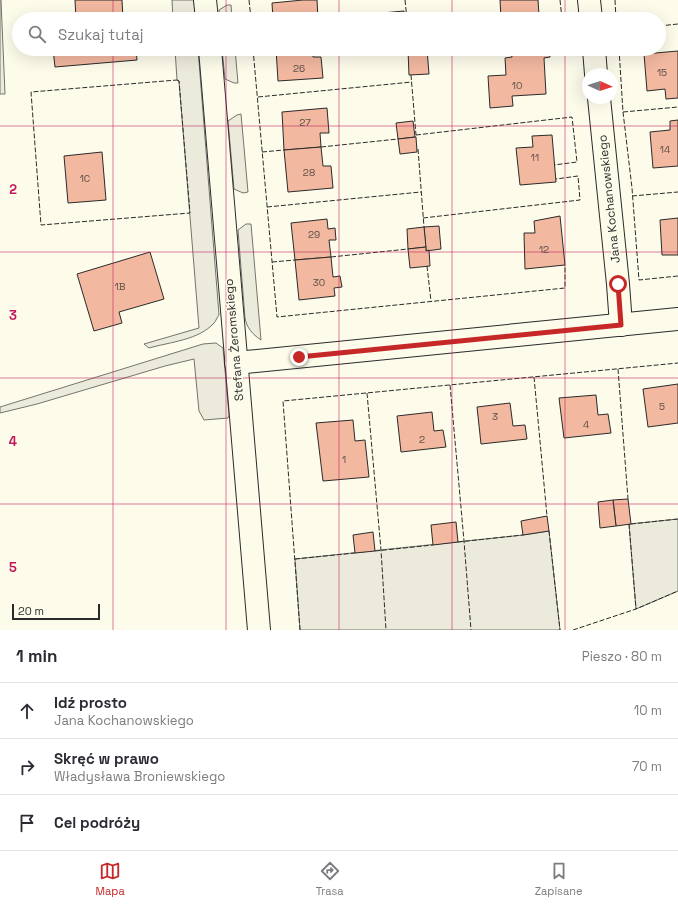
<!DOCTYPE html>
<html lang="pl">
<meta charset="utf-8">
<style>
:root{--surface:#fff;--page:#f7f7f7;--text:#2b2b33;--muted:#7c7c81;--line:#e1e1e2;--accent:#c62828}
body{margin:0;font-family:"Space Grotesk",sans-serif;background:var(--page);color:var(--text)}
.compass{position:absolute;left:582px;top:68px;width:36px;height:36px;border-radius:50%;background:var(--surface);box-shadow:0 4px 16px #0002;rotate:93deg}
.scale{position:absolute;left:12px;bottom:10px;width:88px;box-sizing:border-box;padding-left:4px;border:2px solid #2b2b2b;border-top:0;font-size:11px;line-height:14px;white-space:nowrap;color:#2b2b2b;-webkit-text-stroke:3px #fdfbea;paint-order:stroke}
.stop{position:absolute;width:12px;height:12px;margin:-9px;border:3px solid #c62828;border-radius:50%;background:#fff}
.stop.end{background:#c62828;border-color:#fff;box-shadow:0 1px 4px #0008}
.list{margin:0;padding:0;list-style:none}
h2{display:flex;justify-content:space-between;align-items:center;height:52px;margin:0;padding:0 16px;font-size:17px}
h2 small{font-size:13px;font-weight:400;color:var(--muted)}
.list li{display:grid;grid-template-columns:26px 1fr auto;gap:12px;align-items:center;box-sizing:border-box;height:56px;padding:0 16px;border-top:1px solid var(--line)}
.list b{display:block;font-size:15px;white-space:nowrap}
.list p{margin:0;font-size:13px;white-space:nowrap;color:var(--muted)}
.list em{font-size:13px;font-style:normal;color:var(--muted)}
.icon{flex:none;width:22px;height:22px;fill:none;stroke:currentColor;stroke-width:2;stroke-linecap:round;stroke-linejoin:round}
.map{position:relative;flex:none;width:678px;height:630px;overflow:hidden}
.search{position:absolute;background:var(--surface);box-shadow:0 4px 16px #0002;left:12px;right:12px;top:12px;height:44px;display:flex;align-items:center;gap:10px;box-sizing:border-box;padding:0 14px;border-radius:22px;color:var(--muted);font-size:15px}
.sheet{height:220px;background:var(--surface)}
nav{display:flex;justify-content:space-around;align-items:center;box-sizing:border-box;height:56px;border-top:1px solid var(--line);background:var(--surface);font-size:11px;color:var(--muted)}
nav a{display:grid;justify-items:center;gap:2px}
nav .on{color:var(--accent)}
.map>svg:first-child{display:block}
.green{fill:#ecebdb;stroke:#74746e}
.building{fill:#f2b8a0;stroke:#2b2b2b}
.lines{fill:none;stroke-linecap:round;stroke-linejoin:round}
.street-casing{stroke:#2b2b2b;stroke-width:24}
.street{stroke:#fdfbea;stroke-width:22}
.fence{stroke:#2b2b2b;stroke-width:1;stroke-dasharray:5 2;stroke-linecap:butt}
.route{stroke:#c62828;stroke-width:5}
.grid{fill:none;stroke:#c2185b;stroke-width:1;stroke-opacity:0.55}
.labels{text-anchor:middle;stroke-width:3;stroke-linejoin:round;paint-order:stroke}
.number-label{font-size:10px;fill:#5d4e48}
.street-label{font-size:12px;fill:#2b2b2b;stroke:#fdfbea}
.grid-label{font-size:13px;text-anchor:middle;font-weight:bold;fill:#c2185b;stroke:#fdfbea;stroke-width:3;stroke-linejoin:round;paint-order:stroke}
</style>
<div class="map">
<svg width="678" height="630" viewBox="0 0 678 630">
<rect width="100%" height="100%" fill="#fdfbea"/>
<!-- green -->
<g class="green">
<path d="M0,0H1L5,94H0Z"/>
<path d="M172,0H194L196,19H173Z"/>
<path d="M227,5H231L232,19H220L219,10Z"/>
<path d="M175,49H198L219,315C217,317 216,321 214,323C199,340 170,342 149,348L144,344L199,328L179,81L177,80Z"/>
<path d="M222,49H235L238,83H234L225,79Z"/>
<path d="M241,114L248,192L243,193L234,189L228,121L237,115Z"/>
<path d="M246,224H251L261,340C252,334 247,328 245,318L238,230Z"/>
<path d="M216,343L223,348L229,415L228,418L204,420L199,411L194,359L165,366L37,404L0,413V407L203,344Z"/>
<path d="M678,519V591L636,609L629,524Z"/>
<path d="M549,531L560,630H300L295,559L523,535Z"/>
</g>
<!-- building -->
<g class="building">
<path d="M75,0H122L123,18H134V19H76Z"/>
<path d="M303,0H317L318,18L273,19L272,3Z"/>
<path d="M500,0H538L539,15L501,18Z"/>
<path d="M404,11L405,19H383L382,13Z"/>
<path d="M53,49H136L137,60L55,67Z"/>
<path d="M276,49H313V57H321L323,78L278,81Z"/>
<path d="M386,49H408V53L387,55Z"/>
<path d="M427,49L429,74L409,75L408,50Z"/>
<path d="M511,49H550V57L544,58L546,94L512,96L513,106L490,108L488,76L506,75L505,58L512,57Z"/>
<path d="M678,51V98L666,99L665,89L647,91L644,54Z"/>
<path d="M327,108L329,133H320L321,147L284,150L282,112Z"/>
<path d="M678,120V166L653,168L650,132L670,130V121Z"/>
<path d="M413,121L415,137L398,139L396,123Z"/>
<path d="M552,135L556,182L520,185L516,148L533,147L532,136Z"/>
<path d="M416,137L417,152L400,154L398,139Z"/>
<path d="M321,147L323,166H331L333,188L288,192L284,150Z"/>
<path d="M102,152L106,200L68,203L64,156Z"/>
<path d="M560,216L565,265L525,269L524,233H535L534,221Z"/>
<path d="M678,218V255H662L660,220Z"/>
<path d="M327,219L328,229L335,228L336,240H329L331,257L295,260L291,223Z"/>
<path d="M439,226L441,249L426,251L424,227Z"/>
<path d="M424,227L426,247L408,249L407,229Z"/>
<path d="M426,247V251L429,250L430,266L410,268L408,249Z"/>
<path d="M150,252L164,299L119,312L122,323L94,331L77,274Z"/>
<path d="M331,257L333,277L340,276L342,287L334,288L335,296L299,300L295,260Z"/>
<path d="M678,384V423L648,427L643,389Z"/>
<path d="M596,395L598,415L608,414L611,433L564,438L559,398Z"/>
<path d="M510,403L513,426L525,425L527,439L481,444L477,407Z"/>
<path d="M432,412L434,431L443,430L446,447L401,452L397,416Z"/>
<path d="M353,420L355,441L365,440L369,477L323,481L316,423Z"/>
<path d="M628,499L631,524L616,526L613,500Z"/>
<path d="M613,500L616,526L600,528L598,502Z"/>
<path d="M547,516L549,531L523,535L521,521Z"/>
<path d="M456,522L458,542L433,545L431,525Z"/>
<path d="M373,532L375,551L355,553L353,535Z"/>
</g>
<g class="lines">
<defs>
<g id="street">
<path d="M205,0L207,19"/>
<path d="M589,0L591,19"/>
<path d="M210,49L259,630"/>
<path d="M594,49L596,74"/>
<path d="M599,98L618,284L621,325"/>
<path d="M236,363L678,319"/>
</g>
</defs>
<!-- street casing -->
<use href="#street" class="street-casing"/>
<!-- street -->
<use href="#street" class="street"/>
<!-- fence -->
<g class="fence">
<path d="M249,0L251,19"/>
<path d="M405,0L407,19"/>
<path d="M560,0L562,19"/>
<path d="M615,0L616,19"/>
<path d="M659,26L678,24"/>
<path d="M253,49L277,317L565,288V265"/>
<path d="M619,49L623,112L632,188L639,280L678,276"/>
<path d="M411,75L416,135"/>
<path d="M177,80L179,81L190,213L41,225L31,92Z"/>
<path d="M258,97L412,82"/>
<path d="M623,112L678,107"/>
<path d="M416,135L572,117L577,162L554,165"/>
<path d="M321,147L398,139"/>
<path d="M418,149L424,227"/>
<path d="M262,152L284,150"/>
<path d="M632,196L678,192"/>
<path d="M267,207L421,192"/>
<path d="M423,218L580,200L578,176L556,179"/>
<path d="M331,257L408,249"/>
<path d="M272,262L295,260"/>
<path d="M427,266L431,301"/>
<path d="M618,369L628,499"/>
<path d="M534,377L547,516"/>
<path d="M450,385L464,541L471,630"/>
<path d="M367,393L381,550L386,630"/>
<path d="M629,524L636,609"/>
<path d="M631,524L678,519"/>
<path d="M549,531L560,630"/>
<path d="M458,542L523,535"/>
<path d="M375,551L433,545"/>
<path d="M295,559L355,553"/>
<path d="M300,630L283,401L678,363"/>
<path d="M573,630L636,609L678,591"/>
</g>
</g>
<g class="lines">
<!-- route -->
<path class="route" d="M299,357L621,325L618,284"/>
</g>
<!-- grid -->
<path class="grid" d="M113,0V19M226,0V19M339,0V19M452,0V19M565,0V19M113,49V630M226,49V630M339,49V630M452,49V630M565,49V630M0,126H678M0,252H678M0,378H678M0,504H678"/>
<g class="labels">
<!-- number labels -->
<g class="number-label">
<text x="299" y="72">26</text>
<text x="662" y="76">15</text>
<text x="517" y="89">10</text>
<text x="305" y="126">27</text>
<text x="665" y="153">14</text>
<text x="535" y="161">11</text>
<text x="309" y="176">28</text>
<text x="85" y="182">1C</text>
<text x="314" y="238">29</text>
<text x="544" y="253">12</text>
<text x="319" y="286">30</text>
<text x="120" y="290">1B</text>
<text x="662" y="410">5</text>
<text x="495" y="420">3</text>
<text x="586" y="428">4</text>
<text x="422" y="443">2</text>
<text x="344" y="463">1</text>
</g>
<!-- street labels -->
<g class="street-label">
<text transform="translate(609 199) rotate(-96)" y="4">Jana Kochanowskiego</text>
<text transform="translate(234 340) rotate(-95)" y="4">Stefana Żeromskiego</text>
</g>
</g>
<g class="grid-label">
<text x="13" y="194">2</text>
<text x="13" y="320">3</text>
<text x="13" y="446">4</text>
<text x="13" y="572">5</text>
</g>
</svg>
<svg class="compass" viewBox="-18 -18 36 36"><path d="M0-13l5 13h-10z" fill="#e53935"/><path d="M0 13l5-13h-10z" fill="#7c7c81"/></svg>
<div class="scale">20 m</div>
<div class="stop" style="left:618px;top:284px"></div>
<div class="stop end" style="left:299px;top:357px"></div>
<div class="search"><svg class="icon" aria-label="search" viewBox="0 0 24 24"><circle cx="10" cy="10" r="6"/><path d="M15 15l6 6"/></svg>Szukaj tutaj</div>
</div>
<section class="sheet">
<h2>1 min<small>Pieszo · 80 m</small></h2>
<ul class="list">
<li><svg class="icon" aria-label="ahead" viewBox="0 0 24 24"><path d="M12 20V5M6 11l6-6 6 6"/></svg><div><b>Idź prosto</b><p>Jana Kochanowskiego</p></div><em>10 m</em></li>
<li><svg class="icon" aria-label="right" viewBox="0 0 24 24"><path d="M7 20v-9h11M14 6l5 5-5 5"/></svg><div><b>Skręć w prawo</b><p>Władysława Broniewskiego</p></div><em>70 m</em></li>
<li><svg class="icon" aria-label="arrive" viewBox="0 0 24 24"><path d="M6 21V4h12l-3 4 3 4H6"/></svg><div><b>Cel podróży</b></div></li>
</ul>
</section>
<nav>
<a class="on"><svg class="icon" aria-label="map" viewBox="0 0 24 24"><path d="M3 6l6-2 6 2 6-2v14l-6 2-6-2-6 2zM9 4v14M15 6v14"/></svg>Mapa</a>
<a><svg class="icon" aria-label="directions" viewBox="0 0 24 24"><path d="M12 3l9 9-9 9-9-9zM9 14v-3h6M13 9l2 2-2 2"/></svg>Trasa</a>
<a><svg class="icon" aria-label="saved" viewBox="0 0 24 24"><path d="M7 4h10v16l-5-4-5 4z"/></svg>Zapisane</a>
</nav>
